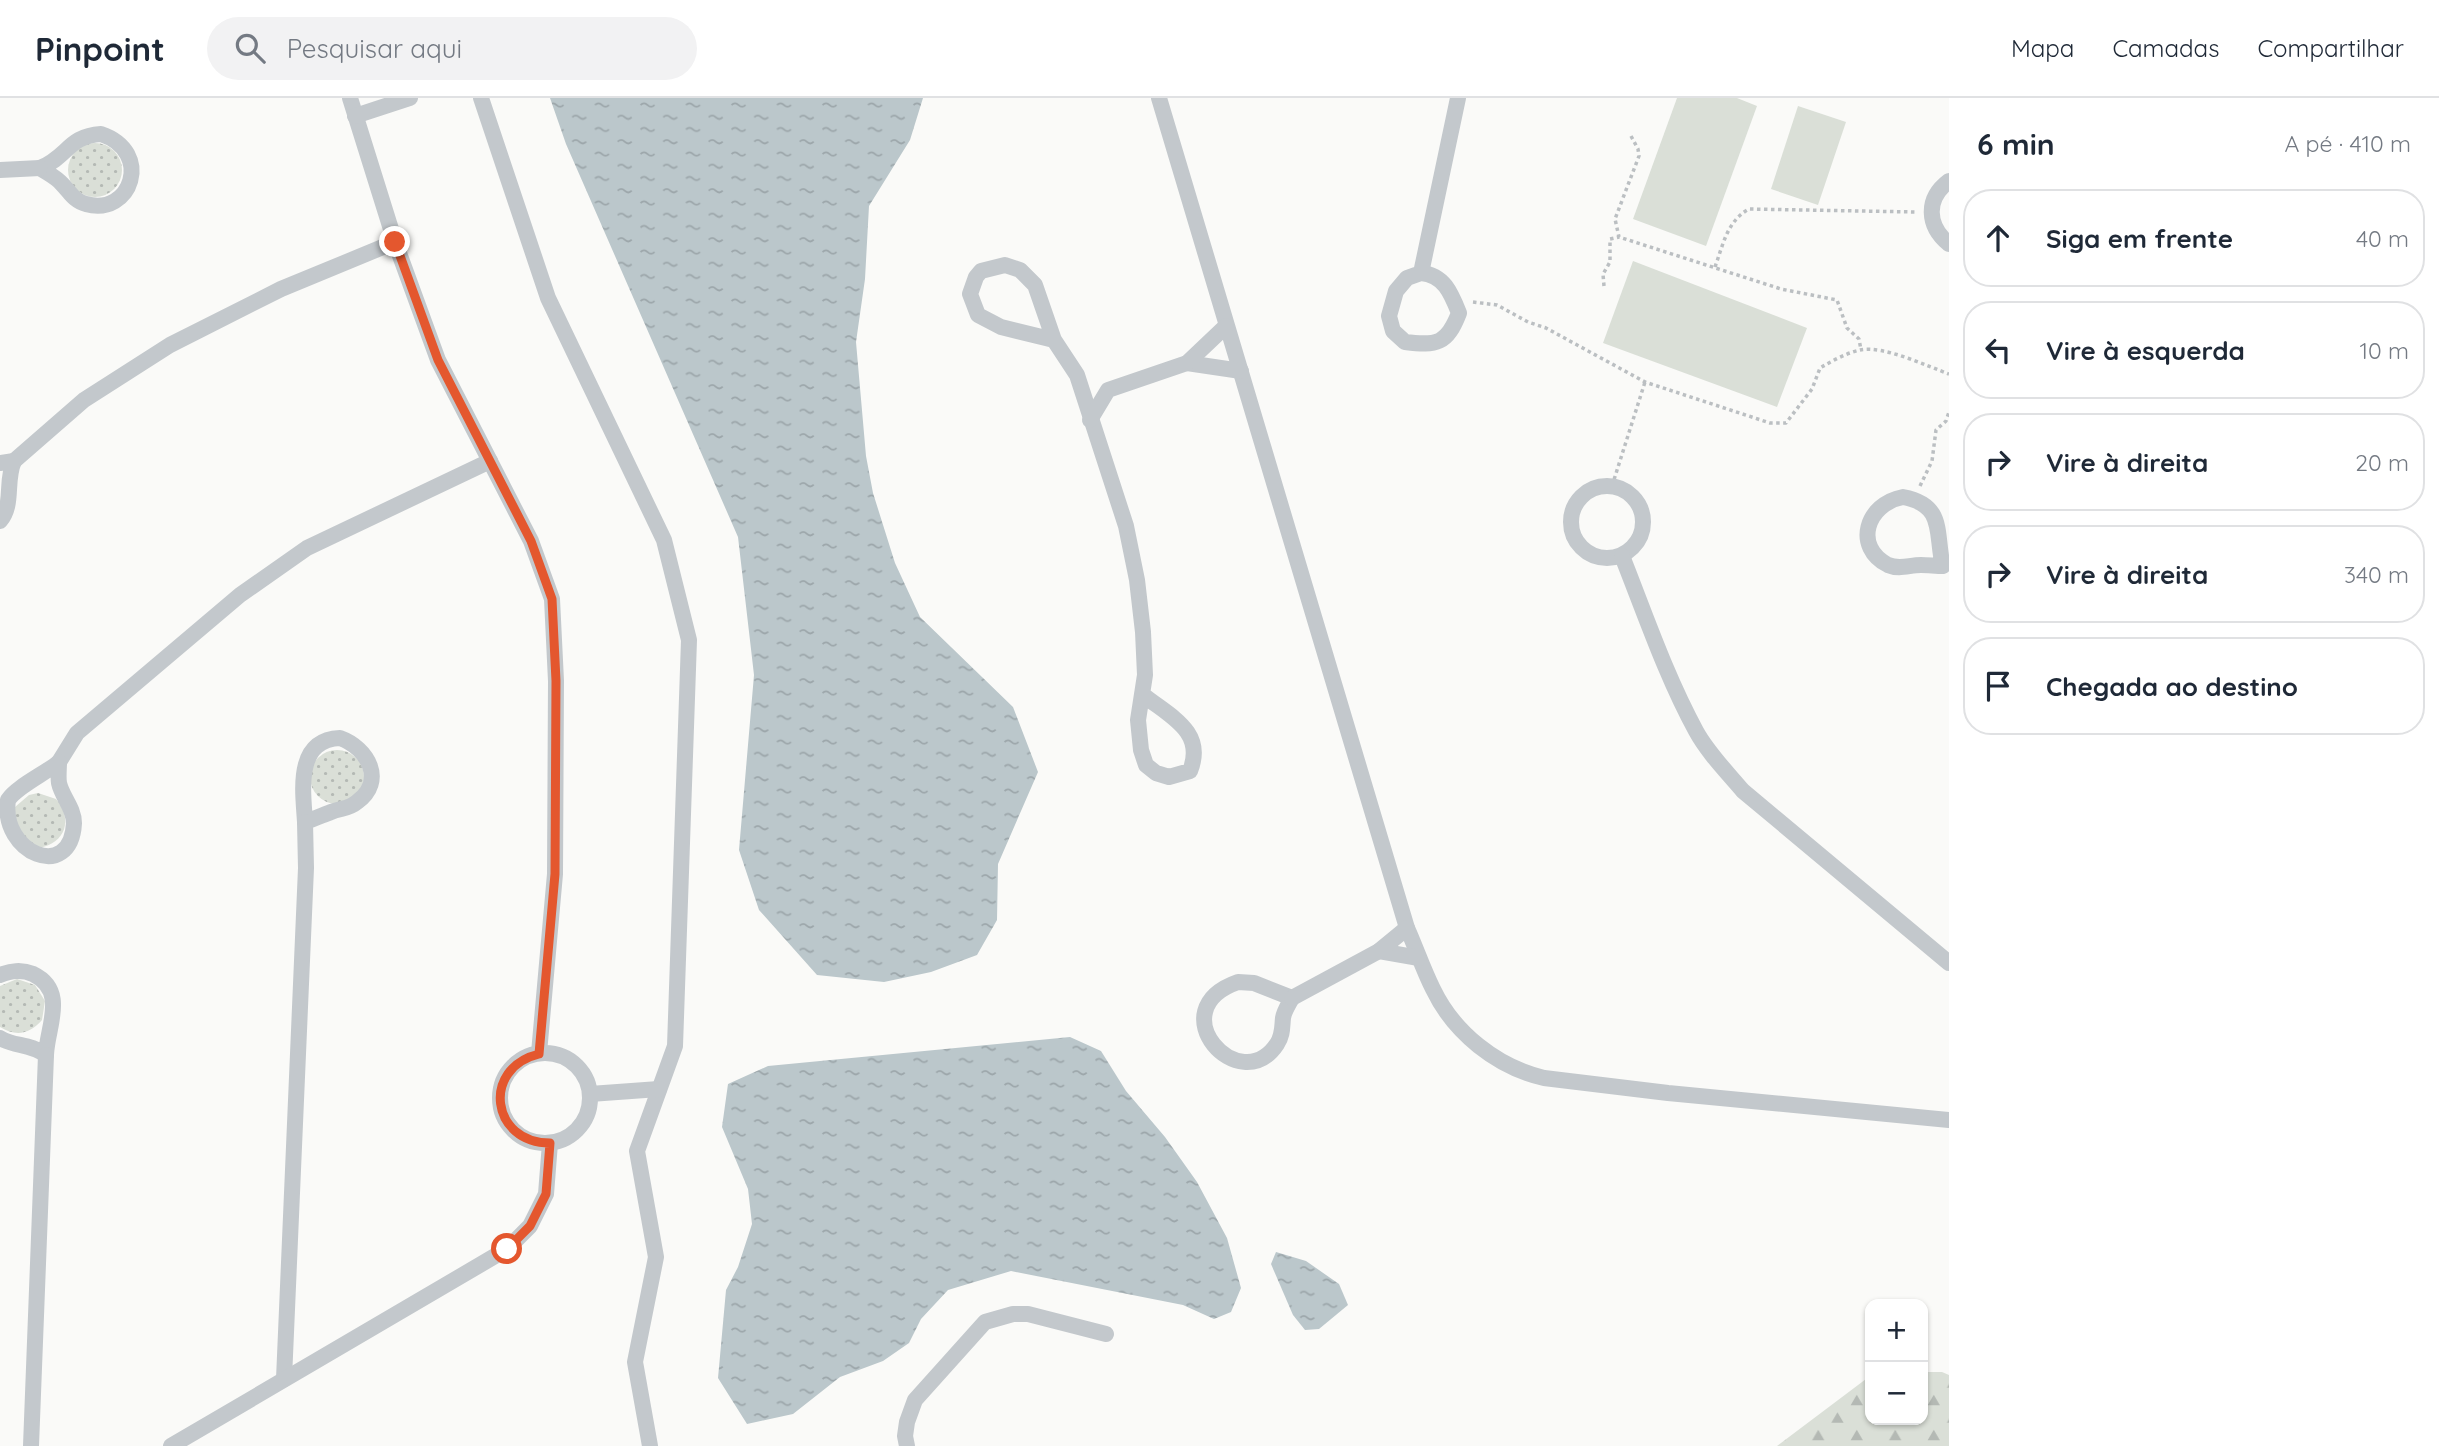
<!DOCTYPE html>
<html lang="pt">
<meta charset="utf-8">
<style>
:root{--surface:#fff;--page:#f2f2f3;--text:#1f2937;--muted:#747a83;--line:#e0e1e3}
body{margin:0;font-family:Quicksand,sans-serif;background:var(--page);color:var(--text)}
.controls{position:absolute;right:21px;bottom:21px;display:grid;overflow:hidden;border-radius:14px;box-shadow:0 2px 5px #0004}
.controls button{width:63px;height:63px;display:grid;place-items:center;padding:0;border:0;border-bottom:2px solid var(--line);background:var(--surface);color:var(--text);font:35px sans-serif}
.stop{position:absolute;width:21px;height:21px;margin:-16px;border:5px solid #e4572e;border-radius:50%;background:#fff}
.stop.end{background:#e4572e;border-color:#fff;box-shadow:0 2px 7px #0008}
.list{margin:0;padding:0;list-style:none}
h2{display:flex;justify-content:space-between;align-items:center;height:91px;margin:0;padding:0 28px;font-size:30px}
h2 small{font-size:23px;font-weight:400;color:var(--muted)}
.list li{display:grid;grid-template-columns:46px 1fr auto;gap:21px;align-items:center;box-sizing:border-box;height:98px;margin:0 14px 14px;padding:0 14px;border:2px solid var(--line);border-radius:28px}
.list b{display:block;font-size:26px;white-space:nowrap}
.list em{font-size:23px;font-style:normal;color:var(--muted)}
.icon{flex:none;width:38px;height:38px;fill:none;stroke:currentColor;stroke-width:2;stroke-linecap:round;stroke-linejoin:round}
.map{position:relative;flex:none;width:1949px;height:1348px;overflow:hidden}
header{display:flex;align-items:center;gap:42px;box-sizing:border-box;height:98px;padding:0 35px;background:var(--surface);border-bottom:2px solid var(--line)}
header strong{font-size:33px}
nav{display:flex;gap:38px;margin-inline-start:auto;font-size:24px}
.search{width:490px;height:63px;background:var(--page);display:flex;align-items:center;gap:18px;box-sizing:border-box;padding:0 24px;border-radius:38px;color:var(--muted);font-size:26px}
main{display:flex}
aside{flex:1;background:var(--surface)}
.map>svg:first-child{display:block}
.grass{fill:url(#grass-dots)}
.forest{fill:url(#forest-firs)}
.garden{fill:#dadfd7}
.water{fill:url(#water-ripples)}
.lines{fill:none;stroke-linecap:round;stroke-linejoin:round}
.path{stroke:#bbbfc2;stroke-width:3.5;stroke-dasharray:3.5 3.5;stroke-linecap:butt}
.street{stroke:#c3c8cc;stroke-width:16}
.route{stroke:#e4572e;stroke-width:9}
</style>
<header>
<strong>Pinpoint</strong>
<div class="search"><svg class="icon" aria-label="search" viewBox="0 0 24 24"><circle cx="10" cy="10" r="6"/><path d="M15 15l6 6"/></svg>Pesquisar aqui</div>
<nav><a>Mapa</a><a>Camadas</a><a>Compartilhar</a></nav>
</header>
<main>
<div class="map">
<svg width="1949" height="1348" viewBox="0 0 1949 1348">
<defs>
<pattern id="grass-dots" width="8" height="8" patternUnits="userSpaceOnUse" patternTransform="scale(1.75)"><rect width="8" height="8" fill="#dadfd7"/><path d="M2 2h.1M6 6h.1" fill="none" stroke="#b4b9b4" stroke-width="1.8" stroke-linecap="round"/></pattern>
<pattern id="forest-firs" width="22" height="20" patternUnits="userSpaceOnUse" patternTransform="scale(1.75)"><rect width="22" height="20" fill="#dadfd7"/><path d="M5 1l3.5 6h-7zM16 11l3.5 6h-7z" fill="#b4b9b4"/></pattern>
<pattern id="water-ripples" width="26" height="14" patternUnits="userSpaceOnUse" patternTransform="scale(1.75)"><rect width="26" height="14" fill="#bbc7cb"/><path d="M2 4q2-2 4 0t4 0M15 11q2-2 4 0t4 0" fill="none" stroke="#9ca6aa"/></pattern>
</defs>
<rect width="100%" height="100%" fill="#fafaf8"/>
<!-- grass -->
<g class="grass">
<circle cx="95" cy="72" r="27"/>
<circle cx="337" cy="679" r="27"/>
<path d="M38,695L56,701C73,721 66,745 39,750L15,737V709L29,697Z"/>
<path d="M17,881L35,887L45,903L42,922C30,936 16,939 0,929V888Z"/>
</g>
<!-- forest -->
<path class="forest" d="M1923,1274H1942L1949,1277V1348H1777L1870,1278V1322H1923Z"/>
<!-- garden -->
<g class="garden">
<path d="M1677,0H1737L1757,8L1706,148L1633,121Z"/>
<path d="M1798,8L1846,24L1818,107L1771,91Z"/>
<path d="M1633,163L1807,230L1777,309L1603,245Z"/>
</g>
<!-- water -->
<g class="water">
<path d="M550,0H923L910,42L869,108L865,181L856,244L866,358L873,395L895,465L920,519L1013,609L1038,674L998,766L997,822L977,857L931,874L884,884L817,877L759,812L739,752L754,577L738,439L566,46Z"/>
<path d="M1070,939L1101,953L1126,993L1165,1039L1197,1084L1227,1140L1241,1190L1231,1214L1214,1221L1183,1207L1011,1173L948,1192L921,1221L909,1245L883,1263L840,1279L793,1316L747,1326L718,1280L726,1192L738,1169L752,1126L748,1091L722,1029L728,986L768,968Z"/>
<path d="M1276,1154L1306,1163L1339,1186L1348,1207L1319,1231L1305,1232L1293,1217L1271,1166Z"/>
</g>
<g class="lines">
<!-- path -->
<g class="path">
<path d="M1631,38L1638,51L1639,58L1615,121L1619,139L1781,191L1837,202L1847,230L1859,241L1861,252"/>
<path d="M1715,169C1723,147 1727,123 1749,111L1915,114"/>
<path d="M1604,188L1603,176L1610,164V141L1619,139"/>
<path d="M1473,204L1497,207L1528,224L1546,230L1645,284L1770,325H1786L1812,291L1820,270C1832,263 1846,255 1860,252C1883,247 1927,268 1949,276"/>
<path d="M1612,388L1645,284"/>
<path d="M1920,388L1932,363L1936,332L1946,323L1949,314"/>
</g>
<!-- street -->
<g class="street">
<path d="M350,0L395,144L438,262L531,443L552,501L556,583L555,776L539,955"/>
<path d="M481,0L548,200L664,442L689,542L675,948L637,1053L656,1159L635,1264L650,1348"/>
<path d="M1159,0L1407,830C1416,850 1423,871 1433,891C1454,935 1497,969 1544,980L1668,995L1949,1022"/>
<path d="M355,18L410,0"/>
<path d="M101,36C154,54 131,119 86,106C74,103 70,94 62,86C56,79 47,75 40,70C68,59 68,38 101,36Z"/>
<path d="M0,72L40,70"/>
<path d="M1949,83C1925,101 1927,128 1949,146"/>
<path d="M1421,175C1444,177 1451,195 1459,215C1447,246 1437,248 1405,244L1393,233L1389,218L1396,193L1407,180L1421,175L1458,0"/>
<path d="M1054,242L1001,229L978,217L970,196L976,179L981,173L1005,167L1020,172L1035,187L1054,242L1077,277L1126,428L1137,482L1143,534L1145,577L1138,622L1141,652L1146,667L1156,675L1169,679L1190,673C1206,633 1169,618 1142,596"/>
<path d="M1187,265L1241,273"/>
<path d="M1090,322L1108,292L1187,265L1226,228"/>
<path d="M14,363L84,302L170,247L281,191L395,144"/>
<path d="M0,365L14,363C5,383 14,407 0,423"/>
<circle cx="1607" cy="424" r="36"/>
<path d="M1903,399C1946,407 1935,436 1943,468C1936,468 1928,467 1921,467C1909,467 1900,472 1888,467C1853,449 1866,406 1903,399Z"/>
<path d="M1622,458C1645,516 1666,578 1696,633C1708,655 1727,674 1743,693L1949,865"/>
<path d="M340,640C368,650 386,683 357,704C349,711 341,710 331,714C323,717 314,721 305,724C303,692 295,642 340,640Z"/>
<path d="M59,664L77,635L240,497L307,450L490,363"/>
<path d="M59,664C59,671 58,679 59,685C62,699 74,710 74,725C71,785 0,755 8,702C16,689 46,675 59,664Z"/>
<path d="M1379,853L1419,860"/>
<path d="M0,877C11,873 21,871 33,876C68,893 47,929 46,957C29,945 15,949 0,940"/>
<path d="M1238,884L1254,885L1292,900C1289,906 1284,913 1283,920C1282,929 1283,937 1277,946C1240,1002 1158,912 1238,884Z"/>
<path d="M1292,900L1379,853L1407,830"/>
<circle cx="545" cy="1000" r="45"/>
<path d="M590,996L659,991"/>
<path d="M284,1281L306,770L305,724"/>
<path d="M31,1348L46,957"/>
<path d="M171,1348L507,1151L530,1128L546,1096L550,1045"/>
<path d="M907,1348L905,1338L907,1324L915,1302L985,1224L1013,1216H1028L1106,1236"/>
</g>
</g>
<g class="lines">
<!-- route -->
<path class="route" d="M395,144L438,262L531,443L552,501L556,583L555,776L539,956C481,970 491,1045 550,1045L546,1096L530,1128L507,1151"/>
</g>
</svg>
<div class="controls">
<button>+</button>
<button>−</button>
</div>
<div class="stop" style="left:507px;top:1151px"></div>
<div class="stop end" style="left:395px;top:144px"></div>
</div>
<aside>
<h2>6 min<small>A pé · 410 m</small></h2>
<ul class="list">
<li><svg class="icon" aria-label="ahead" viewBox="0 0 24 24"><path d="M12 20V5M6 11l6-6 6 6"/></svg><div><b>Siga em frente</b></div><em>40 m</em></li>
<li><svg class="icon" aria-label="left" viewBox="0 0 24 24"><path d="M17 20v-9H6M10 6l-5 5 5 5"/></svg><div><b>Vire à esquerda</b></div><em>10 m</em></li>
<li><svg class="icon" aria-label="right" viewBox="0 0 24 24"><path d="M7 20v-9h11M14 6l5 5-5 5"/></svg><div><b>Vire à direita</b></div><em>20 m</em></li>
<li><svg class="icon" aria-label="right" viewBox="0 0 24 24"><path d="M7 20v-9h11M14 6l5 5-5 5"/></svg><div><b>Vire à direita</b></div><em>340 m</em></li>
<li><svg class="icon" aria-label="arrive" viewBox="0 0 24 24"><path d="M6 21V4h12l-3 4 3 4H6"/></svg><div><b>Chegada ao destino</b></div></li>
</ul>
</aside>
</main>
